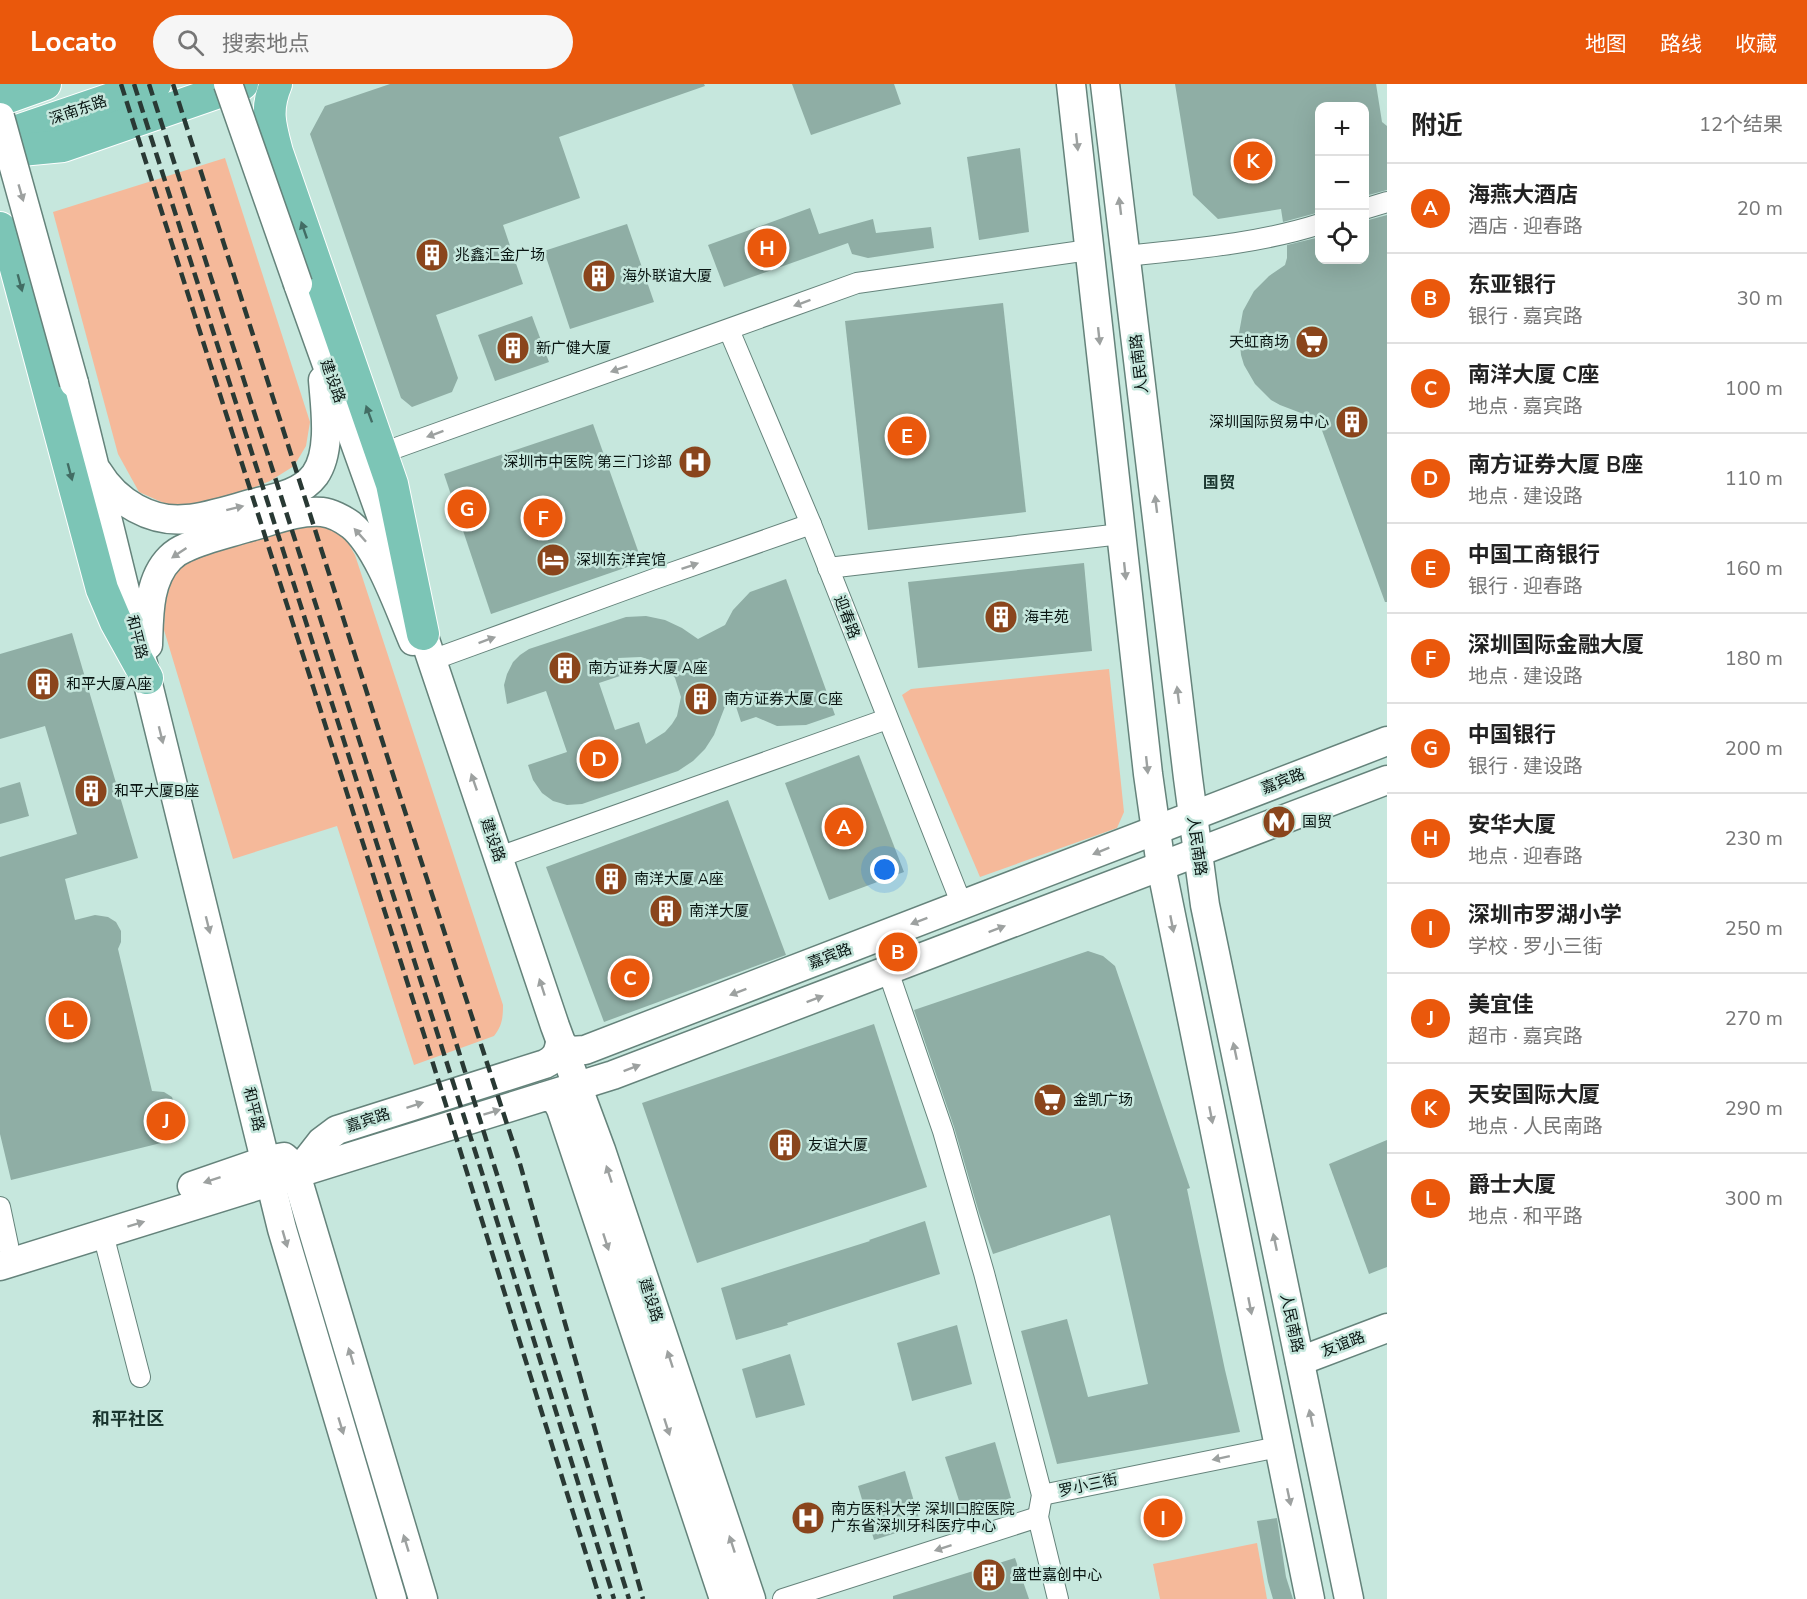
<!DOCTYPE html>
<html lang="zh">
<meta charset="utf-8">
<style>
:root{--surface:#fff;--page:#f6f6f6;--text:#222;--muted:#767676;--line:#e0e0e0;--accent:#ea580c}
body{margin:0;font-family:"Nunito Sans","Noto Sans SC",sans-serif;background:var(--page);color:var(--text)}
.controls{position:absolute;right:18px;top:18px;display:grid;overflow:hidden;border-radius:12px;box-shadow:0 6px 24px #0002}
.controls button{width:54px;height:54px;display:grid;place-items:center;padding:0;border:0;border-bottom:2px solid var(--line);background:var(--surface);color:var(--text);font:30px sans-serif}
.you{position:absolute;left:885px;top:786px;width:21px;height:21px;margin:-15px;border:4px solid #fff;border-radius:50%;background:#1a73e8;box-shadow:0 0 0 9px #1a73e833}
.badge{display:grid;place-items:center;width:39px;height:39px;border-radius:50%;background:var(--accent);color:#fff;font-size:20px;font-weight:700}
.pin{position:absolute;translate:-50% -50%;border:3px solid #fff;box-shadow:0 2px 6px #0006}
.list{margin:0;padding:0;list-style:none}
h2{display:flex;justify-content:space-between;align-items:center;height:78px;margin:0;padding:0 24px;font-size:26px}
h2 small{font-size:20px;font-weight:400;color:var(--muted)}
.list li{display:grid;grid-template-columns:39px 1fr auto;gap:18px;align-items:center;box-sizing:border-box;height:90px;padding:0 24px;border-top:2px solid var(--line)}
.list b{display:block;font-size:22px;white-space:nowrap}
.list p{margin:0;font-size:20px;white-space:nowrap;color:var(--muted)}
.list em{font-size:20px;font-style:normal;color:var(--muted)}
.icon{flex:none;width:33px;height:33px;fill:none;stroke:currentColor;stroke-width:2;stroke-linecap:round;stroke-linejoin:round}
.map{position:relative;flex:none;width:1387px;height:1515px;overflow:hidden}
header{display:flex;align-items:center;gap:36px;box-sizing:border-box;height:84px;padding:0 30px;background:var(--accent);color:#fff}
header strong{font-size:28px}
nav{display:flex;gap:33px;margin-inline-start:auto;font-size:21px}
.search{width:420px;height:54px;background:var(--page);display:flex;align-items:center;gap:15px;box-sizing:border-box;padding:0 21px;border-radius:33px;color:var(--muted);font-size:22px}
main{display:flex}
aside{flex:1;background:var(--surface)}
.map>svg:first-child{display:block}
.green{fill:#f5b99a}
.building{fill:#8faea5;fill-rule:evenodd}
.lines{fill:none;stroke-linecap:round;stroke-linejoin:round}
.street-casing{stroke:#65837b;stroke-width:22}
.secondary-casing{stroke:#65837b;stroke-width:31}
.primary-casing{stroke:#fff;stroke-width:34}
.street{stroke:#fff;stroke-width:20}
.secondary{stroke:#fff;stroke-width:28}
.primary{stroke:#7cc5b6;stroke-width:32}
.rail{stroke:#293934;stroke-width:4.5;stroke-dasharray:12 6;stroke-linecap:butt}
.secondary-bridge-casing{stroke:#65837b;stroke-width:31;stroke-linecap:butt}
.secondary-bridge{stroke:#fff;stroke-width:28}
.oneway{fill:#9da1a0}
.oneway2{fill:#426d64}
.labels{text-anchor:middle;stroke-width:5;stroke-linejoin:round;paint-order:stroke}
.street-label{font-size:15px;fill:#091512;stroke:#c6e7dd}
.poi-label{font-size:15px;fill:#091512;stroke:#c6e7dd;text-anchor:start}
.neighbourhood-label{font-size:16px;font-weight:bold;fill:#1a362f;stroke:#c6e7dd}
.quarter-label{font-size:18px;font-weight:bold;fill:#1a362f;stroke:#c6e7dd}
</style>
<header>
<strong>Locato</strong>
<div class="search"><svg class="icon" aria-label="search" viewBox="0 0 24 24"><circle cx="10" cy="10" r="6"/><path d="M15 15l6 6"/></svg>搜索地点</div>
<nav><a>地图</a><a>路线</a><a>收藏</a></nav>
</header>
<main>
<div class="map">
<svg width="1387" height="1515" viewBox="0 0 1387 1515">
<rect width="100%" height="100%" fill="#c6e7dd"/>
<!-- green -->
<g class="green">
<path d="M225,74L310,338L306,362L294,382L270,397L238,410L199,421H168L139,408L118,370L53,128Z"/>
<path d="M314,437C339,442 343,448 355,471L503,921C503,934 502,942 494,952L414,981L337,742L233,775L164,546L165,519L173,492L188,475Z"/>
<path d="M1109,585L1124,728L1117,744L980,793L902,611L911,605Z"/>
<path d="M1257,1459L1267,1515H1160L1153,1480Z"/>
</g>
<!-- building -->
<g class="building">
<path d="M390,0H704L705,2L559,53L580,114L503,141L523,200L436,231L458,294L452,308L412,323L401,314L310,50L325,22Z"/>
<path d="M792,0H894L901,20L811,51Z"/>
<path d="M1175,0H1376L1382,38L1387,42V106L1365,112V22H1320V128L1283,138L1281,125L1218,135L1193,111Z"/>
<path d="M1020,64L1029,148L979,156L967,73Z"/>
<path d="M810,124L819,150L873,135L876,149L931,143L934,164L868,174L852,170L848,159L724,203L708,161Z"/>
<path d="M1387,131V518H1385L1320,341L1314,334L1280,321L1271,316L1255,300L1244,281L1241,271L1239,249L1243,227L1254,207L1269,192L1285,181L1287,174V161L1320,153V176H1365V137Z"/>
<path d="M627,140L654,218L570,245L544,167Z"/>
<path d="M1003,219L1026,428L868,446L845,237Z"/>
<path d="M532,232L549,278L495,297L478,251Z"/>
<path d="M593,340L642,478L491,530L444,390Z"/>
<path d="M1084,479L1092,567L918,584L908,498Z"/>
<path d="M786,495L835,631L806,641L777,642L756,633L741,638L731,607L714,651L705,665L693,677L678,687L582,720L567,721L553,717L542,709L533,696L528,681L567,668L546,607L507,620L504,601L507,590L513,578L520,571L529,565L626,533L646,532L665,536L682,544L698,555L725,541L733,526L750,508ZM641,573L660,579L668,585L675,594L681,613L677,632L672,640L665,648L646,660L639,638L615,646L599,599L623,591L618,574Z"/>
<path d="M72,549L138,774L65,795L75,836L95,831L108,833L116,838L121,847V858L118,865L152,1007L164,1008L172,1013L176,1025L175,1035L170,1043L163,1048L165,1058L11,1096L0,1050V773L77,750L45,642L0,655V570Z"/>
<path d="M859,671L904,788L829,816L785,699Z"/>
<path d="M20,698L29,732L0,740V704Z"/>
<path d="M728,716L786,871L604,938L546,783Z"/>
<path d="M1088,867L1103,872L1115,882L1190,1104L1187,1105L1225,1286L1240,1348L1057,1380L1021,1247L1067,1235L1088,1313L1148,1300L1110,1131L993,1170L979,1129L954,1043L914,926Z"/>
<path d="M874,940L927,1103L697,1179L642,1019Z"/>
<path d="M1387,1056V1183L1369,1190L1329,1080Z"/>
<path d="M925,1137L940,1190L787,1239L788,1241L736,1256L721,1204L870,1157L869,1156Z"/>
<path d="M957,1241L972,1300L912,1317L897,1259Z"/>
<path d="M790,1270L805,1321L756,1334L742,1285Z"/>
<path d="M995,1358L1011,1414L963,1429L945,1373Z"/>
<path d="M905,1387L921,1441L874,1456L858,1402Z"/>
<path d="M1277,1434L1286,1493L1293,1515H1273L1268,1498L1257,1437Z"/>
<path d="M1015,1474L1029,1515H893V1512Z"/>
</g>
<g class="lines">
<defs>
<g id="street">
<path d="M1364,125L1387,118"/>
<path d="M1126,172C1191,165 1257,160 1320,140"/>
<path d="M729,246L811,440L962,821"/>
<path d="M382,369L857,199L1089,166"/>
<path d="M828,484L1121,450"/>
<path d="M432,576L657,494L811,440"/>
<path d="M499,773L887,635"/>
<path d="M888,887L943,1047L984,1189L1042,1411L1038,1433L1058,1515"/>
<path d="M0,1123L8,1161"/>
<path d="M103,1150L140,1293"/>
<path d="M1042,1411L1278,1363"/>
<path d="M783,1515L1038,1433"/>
</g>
<g id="secondary">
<path d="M1071,0L1148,690L1161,782L1310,1515"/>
<path d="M1105,0L1188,694L1205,821L1349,1515"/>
<path d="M298,200L398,479"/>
<path d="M74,299L282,1145L392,1515"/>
<path d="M98,388C116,418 151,439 187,435C209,433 232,425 254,419C275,414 301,410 315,391C332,367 325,323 323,296"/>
<path d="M416,529L555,942L601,1066L751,1515"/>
<path d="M148,561C149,532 148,496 170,474C174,470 180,466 185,464C204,455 226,450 246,444C270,438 296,426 322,428C331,429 343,435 351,441C378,463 399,524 413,557"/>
<path d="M560,959L570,967L585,966L1387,657"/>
<path d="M544,1013C553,1012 557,1017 561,1025L724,1515"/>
<path d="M296,1090L321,1058L337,1046L545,980C555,975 558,970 560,959"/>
<path d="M192,1102L267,1076L284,1073L292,1080L296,1090L423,1515"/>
<path d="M0,1182L613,991L1387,696"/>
<path d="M1300,1277L1387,1244"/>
</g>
<g id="primary">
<path d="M276,0C265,26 270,42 277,68L392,400L423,550"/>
<path d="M0,16L45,0"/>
<path d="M0,53L155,0"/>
<path d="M0,68L63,62L242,0"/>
<path d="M0,144L14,177L102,505L116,538L147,594"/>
</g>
</defs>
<!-- street casing -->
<use href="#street" class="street-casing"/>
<!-- secondary casing -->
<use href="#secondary" class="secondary-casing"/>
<!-- primary casing -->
<use href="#primary" class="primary-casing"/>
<!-- street -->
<use href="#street" class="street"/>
<!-- secondary -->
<use href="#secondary" class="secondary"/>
<!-- primary -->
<use href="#primary" class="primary"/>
<!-- rail -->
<g class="rail">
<path d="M121,0L426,957L600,1515"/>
<path d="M134,0L483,1092L614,1515"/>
<path d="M149,0L453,949L629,1515"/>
<path d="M173,0L397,703L520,1080L643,1515"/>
</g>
<defs>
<g id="secondary-bridge">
<path d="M228,0L298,200"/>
<path d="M0,33L74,299"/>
</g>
</defs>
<!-- secondary-bridge casing -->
<use href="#secondary-bridge" class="secondary-bridge-casing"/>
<!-- secondary-bridge -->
<use href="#secondary-bridge" class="secondary-bridge"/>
</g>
<!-- one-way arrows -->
<defs><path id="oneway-solid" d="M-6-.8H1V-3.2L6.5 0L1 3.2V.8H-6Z" transform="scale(1.5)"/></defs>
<g class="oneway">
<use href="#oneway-solid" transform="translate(1077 58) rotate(84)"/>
<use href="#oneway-solid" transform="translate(21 109) rotate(74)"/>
<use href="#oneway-solid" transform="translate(1120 122) rotate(-97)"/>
<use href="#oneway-solid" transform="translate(802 219) rotate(160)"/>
<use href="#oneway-solid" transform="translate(1099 252) rotate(84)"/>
<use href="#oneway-solid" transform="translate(619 285) rotate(161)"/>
<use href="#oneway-solid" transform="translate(435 350) rotate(160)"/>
<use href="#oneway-solid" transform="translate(1156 420) rotate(-97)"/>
<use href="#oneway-solid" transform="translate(235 424) rotate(-14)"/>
<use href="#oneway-solid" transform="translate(360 451) rotate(-132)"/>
<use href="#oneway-solid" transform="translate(179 469) rotate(146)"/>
<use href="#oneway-solid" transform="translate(690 482) rotate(-19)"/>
<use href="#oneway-solid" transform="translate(1125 487) rotate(84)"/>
<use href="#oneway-solid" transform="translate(487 556) rotate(-20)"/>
<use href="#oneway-solid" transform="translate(1178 611) rotate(-97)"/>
<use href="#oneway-solid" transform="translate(161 651) rotate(76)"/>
<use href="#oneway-solid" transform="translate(1147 681) rotate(84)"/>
<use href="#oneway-solid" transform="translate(474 698) rotate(-109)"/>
<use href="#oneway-solid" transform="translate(1101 767) rotate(158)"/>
<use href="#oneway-solid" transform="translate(919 837) rotate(159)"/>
<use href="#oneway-solid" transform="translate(1172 840) rotate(79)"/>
<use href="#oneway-solid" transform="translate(208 841) rotate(76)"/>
<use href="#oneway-solid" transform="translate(997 845) rotate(-21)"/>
<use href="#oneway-solid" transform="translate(542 903) rotate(-108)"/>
<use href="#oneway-solid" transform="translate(738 908) rotate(159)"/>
<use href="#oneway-solid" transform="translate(815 915) rotate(-21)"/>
<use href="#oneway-solid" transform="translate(1235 967) rotate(-102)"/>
<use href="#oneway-solid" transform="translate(632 984) rotate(-21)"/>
<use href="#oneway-solid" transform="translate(415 1021) rotate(-18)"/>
<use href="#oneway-solid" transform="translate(492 1028) rotate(-17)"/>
<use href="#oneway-solid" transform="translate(1211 1031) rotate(79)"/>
<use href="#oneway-solid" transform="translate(609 1090) rotate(-108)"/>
<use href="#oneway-solid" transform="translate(212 1096) rotate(162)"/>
<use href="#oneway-solid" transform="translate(136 1140) rotate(-17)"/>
<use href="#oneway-solid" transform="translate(285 1155) rotate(74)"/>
<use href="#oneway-solid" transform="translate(606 1158) rotate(72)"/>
<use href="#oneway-solid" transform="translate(1275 1158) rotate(-102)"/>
<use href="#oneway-solid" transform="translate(1250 1222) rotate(79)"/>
<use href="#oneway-solid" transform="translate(351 1272) rotate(-107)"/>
<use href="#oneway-solid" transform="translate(670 1275) rotate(-108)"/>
<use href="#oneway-solid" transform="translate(1311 1334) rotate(-102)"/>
<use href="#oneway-solid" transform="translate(341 1342) rotate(73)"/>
<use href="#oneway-solid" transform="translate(667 1343) rotate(72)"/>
<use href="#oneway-solid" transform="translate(1221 1374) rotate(168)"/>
<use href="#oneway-solid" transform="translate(1289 1413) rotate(78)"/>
<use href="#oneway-solid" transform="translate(406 1459) rotate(-107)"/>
<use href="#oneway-solid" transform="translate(732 1460) rotate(-108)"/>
<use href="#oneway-solid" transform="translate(943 1464) rotate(162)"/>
</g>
<g class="oneway2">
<use href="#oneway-solid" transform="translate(304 146) rotate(-109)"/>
<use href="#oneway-solid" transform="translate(20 199) rotate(75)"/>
<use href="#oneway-solid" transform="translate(369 330) rotate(-110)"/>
<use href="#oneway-solid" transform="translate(70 388) rotate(75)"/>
</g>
<!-- icons -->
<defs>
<symbol id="building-disc" viewBox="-11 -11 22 22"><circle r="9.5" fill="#8a451c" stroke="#c6e7dd"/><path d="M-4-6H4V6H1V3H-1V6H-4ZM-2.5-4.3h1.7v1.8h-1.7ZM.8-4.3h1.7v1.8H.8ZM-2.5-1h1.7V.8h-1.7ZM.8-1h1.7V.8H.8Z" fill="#fff"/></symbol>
<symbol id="supermarket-disc" viewBox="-11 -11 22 22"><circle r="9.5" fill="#8a451c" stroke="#c6e7dd"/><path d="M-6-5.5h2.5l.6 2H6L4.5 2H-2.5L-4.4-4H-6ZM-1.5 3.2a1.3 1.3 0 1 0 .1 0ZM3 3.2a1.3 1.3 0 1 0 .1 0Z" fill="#fff"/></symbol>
<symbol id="hospital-disc" viewBox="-11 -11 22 22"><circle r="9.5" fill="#8a451c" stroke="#c6e7dd"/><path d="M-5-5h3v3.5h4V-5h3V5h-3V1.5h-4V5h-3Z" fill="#fff"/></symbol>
<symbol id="hotel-disc" viewBox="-11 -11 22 22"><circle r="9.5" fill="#8a451c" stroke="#c6e7dd"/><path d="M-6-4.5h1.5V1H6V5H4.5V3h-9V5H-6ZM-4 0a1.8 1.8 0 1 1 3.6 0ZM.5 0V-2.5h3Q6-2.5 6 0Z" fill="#fff"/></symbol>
<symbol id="metro-disc" viewBox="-11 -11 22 22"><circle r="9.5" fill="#8a451c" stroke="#c6e7dd"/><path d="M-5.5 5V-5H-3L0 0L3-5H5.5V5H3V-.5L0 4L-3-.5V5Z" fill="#fff"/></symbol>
</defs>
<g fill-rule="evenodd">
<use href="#building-disc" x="413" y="152" width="38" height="38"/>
<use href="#building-disc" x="580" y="173" width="38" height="38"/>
<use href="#supermarket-disc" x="1293" y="239" width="38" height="38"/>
<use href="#building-disc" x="494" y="245" width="38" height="38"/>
<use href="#building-disc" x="1333" y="319" width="38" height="38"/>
<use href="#hospital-disc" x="676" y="359" width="38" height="38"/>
<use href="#hotel-disc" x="534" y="457" width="38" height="38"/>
<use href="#building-disc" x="982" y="514" width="38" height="38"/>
<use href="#building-disc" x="546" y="565" width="38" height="38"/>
<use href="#building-disc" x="24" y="581" width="38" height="38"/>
<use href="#building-disc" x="682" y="596" width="38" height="38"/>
<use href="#building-disc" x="72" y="688" width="38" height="38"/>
<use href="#metro-disc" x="1260" y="719" width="38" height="38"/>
<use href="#building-disc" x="592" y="776" width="38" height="38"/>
<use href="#building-disc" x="647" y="808" width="38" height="38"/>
<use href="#supermarket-disc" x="1031" y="997" width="38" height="38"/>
<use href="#building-disc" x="766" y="1042" width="38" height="38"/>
<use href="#hospital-disc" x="789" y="1415" width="38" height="38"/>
<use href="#building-disc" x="970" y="1472" width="38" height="38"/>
</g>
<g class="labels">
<!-- street labels -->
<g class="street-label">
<text transform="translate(78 26) rotate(-19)" y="5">深南东路</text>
<text transform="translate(1139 280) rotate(-97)" y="5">人民南路</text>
<text transform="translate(333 297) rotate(70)" y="5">建设路</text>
<text transform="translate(847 533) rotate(69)" y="5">迎春路</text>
<text transform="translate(137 553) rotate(76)" y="5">和平路</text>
<text transform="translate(1283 697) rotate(-21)" y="5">嘉宾路</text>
<text transform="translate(493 756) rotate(71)" y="5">建设路</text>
<text transform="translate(1197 762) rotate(82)" y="5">人民南路</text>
<text transform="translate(830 872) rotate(-21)" y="5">嘉宾路</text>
<text transform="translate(254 1025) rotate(76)" y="5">和平路</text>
<text transform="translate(368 1036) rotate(-18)" y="5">嘉宾路</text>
<text transform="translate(651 1216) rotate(72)" y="5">建设路</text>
<text transform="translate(1292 1239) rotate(78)" y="5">人民南路</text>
<text transform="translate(1343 1260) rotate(-21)" y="5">友谊路</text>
<text transform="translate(1088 1401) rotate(-12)" y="5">罗小三街</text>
</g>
<!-- poi labels -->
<g class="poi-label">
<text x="455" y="176">兆鑫汇金广场</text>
<text x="622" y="197">海外联谊大厦</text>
<text x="1289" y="263" text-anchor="end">天虹商场</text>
<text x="536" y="269">新广健大厦</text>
<text x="1329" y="343" text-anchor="end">深圳国际贸易中心</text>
<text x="672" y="383" text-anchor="end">深圳市中医院 第三门诊部</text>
<text x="576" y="481">深圳东洋宾馆</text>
<text x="1024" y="538">海丰苑</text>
<text x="588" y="589">南方证券大厦 A座</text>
<text x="66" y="605">和平大厦A座</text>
<text x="724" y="620">南方证券大厦 C座</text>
<text x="114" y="712">和平大厦B座</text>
<text x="1302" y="743">国贸</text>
<text x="634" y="800">南洋大厦 A座</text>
<text x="689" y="832">南洋大厦</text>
<text x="1073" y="1021">金凯广场</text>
<text x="808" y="1066">友谊大厦</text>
<text x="831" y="1430">南方医科大学 深圳口腔医院<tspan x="831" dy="17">广东省深圳牙科医疗中心</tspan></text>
<text x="1012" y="1496">盛世嘉创中心</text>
</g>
<!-- neighbourhood labels -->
<g class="neighbourhood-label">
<text x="1219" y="404">国贸</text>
</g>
<!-- quarter labels -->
<g class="quarter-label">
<text x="128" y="1341">和平社区</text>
</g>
</g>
</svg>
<div class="controls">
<button>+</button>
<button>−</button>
<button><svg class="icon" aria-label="locate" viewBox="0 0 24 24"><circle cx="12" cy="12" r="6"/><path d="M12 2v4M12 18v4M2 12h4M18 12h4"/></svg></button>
</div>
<div class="you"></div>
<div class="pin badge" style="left:844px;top:743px">A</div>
<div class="pin badge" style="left:898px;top:868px">B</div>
<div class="pin badge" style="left:630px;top:894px">C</div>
<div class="pin badge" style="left:599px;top:675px">D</div>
<div class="pin badge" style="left:907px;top:352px">E</div>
<div class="pin badge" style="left:543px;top:434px">F</div>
<div class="pin badge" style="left:467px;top:425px">G</div>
<div class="pin badge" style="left:767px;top:164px">H</div>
<div class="pin badge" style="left:1163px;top:1434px">I</div>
<div class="pin badge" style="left:166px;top:1037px">J</div>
<div class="pin badge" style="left:1253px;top:77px">K</div>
<div class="pin badge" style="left:68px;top:936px">L</div>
</div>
<aside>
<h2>附近<small>12个结果</small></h2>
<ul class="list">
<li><span class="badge">A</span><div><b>海燕大酒店</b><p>酒店 · 迎春路</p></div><em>20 m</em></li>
<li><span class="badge">B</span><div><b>东亚银行</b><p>银行 · 嘉宾路</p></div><em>30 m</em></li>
<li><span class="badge">C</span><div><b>南洋大厦 C座</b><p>地点 · 嘉宾路</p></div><em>100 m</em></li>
<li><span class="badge">D</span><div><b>南方证券大厦 B座</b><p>地点 · 建设路</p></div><em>110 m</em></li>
<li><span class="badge">E</span><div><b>中国工商银行</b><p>银行 · 迎春路</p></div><em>160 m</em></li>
<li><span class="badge">F</span><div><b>深圳国际金融大厦</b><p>地点 · 建设路</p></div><em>180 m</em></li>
<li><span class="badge">G</span><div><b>中国银行</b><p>银行 · 建设路</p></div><em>200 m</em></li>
<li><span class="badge">H</span><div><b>安华大厦</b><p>地点 · 迎春路</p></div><em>230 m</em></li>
<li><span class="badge">I</span><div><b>深圳市罗湖小学</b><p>学校 · 罗小三街</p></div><em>250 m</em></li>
<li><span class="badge">J</span><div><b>美宜佳</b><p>超市 · 嘉宾路</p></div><em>270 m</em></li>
<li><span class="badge">K</span><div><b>天安国际大厦</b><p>地点 · 人民南路</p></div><em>290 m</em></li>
<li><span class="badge">L</span><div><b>爵士大厦</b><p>地点 · 和平路</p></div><em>300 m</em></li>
</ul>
</aside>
</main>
